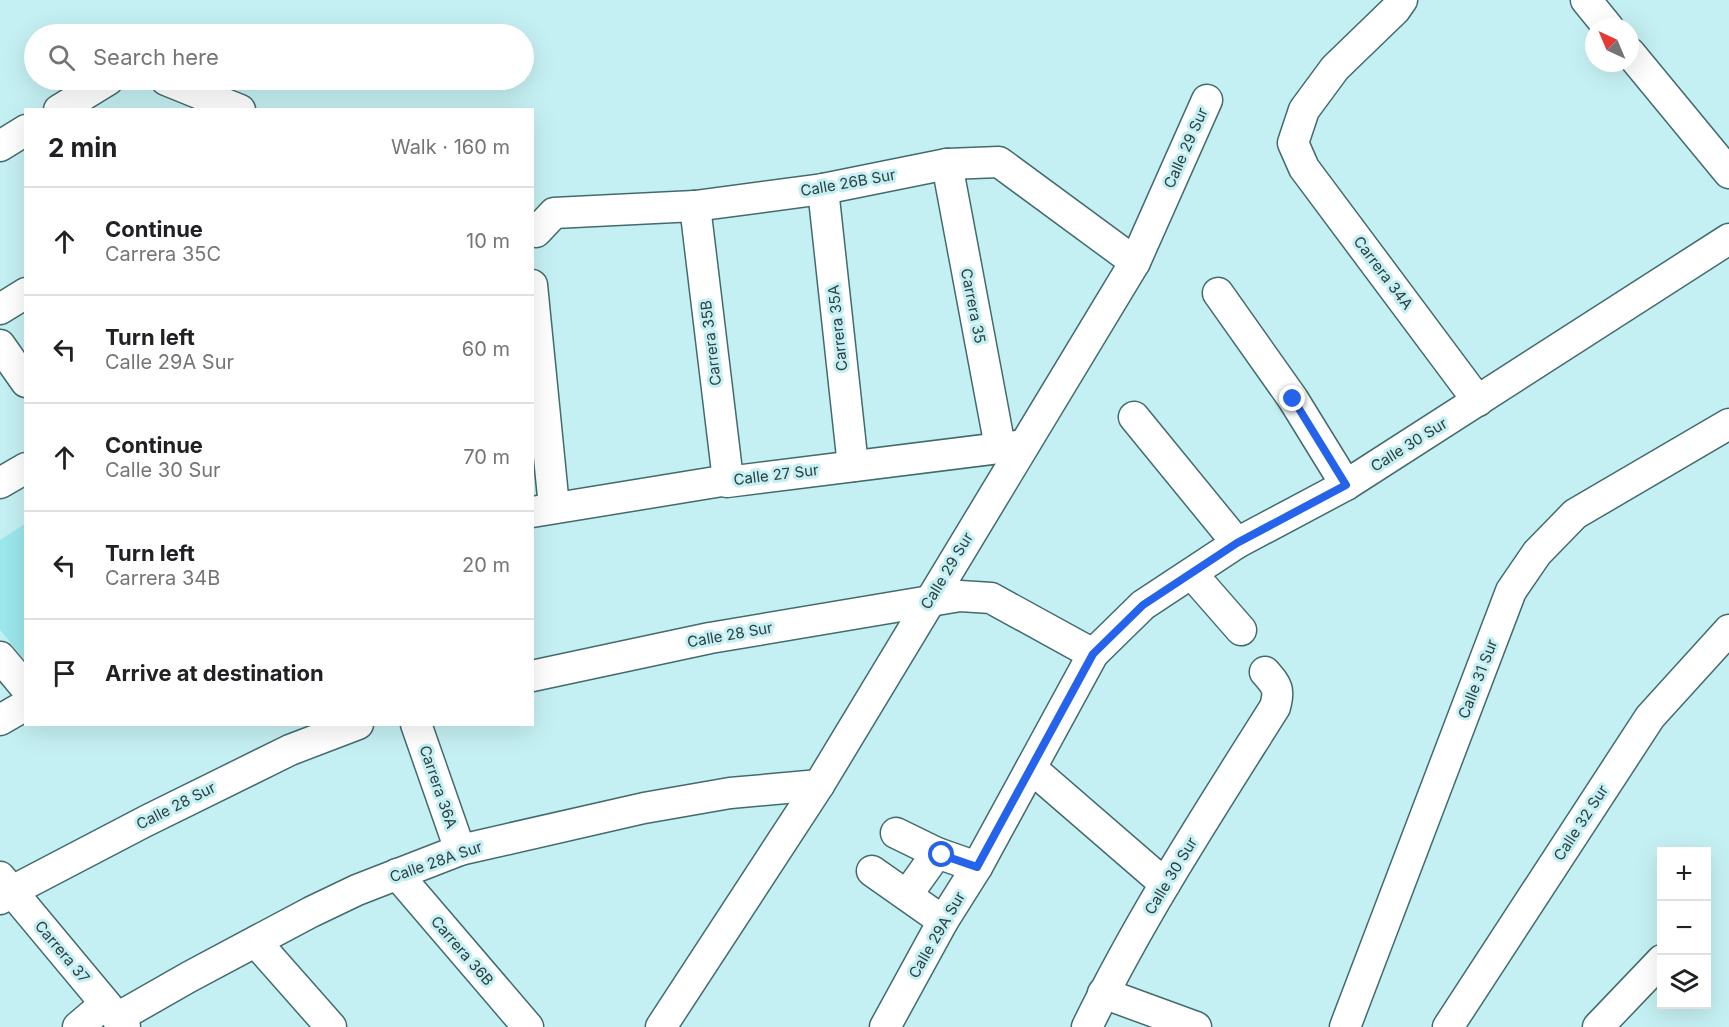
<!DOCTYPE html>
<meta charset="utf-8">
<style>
:root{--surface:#fff;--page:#f2f2f2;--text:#202124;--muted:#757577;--line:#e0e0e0}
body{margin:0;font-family:Inter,sans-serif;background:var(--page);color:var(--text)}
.controls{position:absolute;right:18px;bottom:18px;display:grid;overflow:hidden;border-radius:0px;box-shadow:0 6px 24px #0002}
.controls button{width:54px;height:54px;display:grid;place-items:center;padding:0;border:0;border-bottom:2px solid var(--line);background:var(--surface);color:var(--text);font:30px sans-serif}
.compass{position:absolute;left:1585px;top:18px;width:54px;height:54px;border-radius:50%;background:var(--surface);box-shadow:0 6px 24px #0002;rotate:316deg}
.stop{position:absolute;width:18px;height:18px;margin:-14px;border:4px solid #2563eb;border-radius:50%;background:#fff}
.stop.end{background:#2563eb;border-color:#fff;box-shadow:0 2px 6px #0008}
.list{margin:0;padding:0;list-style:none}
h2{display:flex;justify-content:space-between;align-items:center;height:78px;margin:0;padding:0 24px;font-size:26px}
h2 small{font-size:20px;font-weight:400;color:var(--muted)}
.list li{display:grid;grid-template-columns:39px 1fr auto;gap:18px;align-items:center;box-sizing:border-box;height:108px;padding:0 24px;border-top:2px solid var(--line)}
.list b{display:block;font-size:22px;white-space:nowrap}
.list p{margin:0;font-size:20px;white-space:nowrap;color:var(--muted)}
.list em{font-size:20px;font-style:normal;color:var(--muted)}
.icon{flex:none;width:33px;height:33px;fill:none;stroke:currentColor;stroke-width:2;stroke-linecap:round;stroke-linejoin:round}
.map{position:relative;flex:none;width:1729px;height:1027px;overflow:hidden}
.search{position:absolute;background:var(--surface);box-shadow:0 6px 24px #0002;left:24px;top:24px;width:510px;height:66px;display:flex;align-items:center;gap:15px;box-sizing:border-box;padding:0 21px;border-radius:33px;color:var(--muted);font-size:22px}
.panel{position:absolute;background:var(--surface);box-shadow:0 6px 24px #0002;left:24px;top:108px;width:510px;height:618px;border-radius:0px}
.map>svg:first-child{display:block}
.green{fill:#9be7eb}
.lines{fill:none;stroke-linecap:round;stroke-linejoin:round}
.minor-casing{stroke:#436b6d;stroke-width:33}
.minor{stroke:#fff;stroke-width:30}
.route{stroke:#2563eb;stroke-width:8}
.labels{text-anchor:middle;stroke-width:6;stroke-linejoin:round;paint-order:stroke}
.street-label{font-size:15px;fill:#2d3e3f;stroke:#c5f0f3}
</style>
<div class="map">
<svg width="1729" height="1027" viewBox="0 0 1729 1027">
<rect width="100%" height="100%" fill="#c5f0f3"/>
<!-- green -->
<path class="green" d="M25,524V660L0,630V540Z"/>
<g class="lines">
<defs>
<g id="minor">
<path d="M1402,0L1395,10L1335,68L1304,110L1293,143L1304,168L1478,401"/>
<path d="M1586,0L1608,27"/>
<path d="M1630,53L1729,173"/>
<path d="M166,80L240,110"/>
<path d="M59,110L108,80"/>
<path d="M0,146L26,130"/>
<path d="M947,164L1000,447"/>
<path d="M823,189L853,466"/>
<path d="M695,206L728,480"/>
<path d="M536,232L554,213L695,206L823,189L947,164L999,162L1135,262"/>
<path d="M532,285L554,507"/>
<path d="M1218,293L1293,399L1346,485"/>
<path d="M0,309L26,293"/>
<path d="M0,345L26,382"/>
<path d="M1134,417L1237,543"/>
<path d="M0,483L26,468"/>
<path d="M532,512L728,480L727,482L1024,445"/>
<path d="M1192,574L1241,630"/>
<path d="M0,657L26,688"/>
<path d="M532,676L710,638L960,596L991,598L1093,654"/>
<path d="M0,720L26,705"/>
<path d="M416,724L460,850"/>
<path d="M1031,768L1165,884"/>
<path d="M896,833L937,853L977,867"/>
<path d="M872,871L943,921"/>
<path d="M397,874L528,1027"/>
<path d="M0,877L125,1027"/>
<path d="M907,895L937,853"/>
<path d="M0,899L12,891L146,821L290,750L358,724"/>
<path d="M256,942L331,1027"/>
<path d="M1103,993L1196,1027"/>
<path d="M117,1018L189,977L311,912L357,890L460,850L644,808L730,793L819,785"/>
<path d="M78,1027L105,1004"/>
<path d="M661,1027L819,785L1135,262L1207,100"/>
<path d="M885,1027L943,921L977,867L1093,654L1143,605L1237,543L1346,485L1729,239"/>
<path d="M1087,1027C1141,916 1209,812 1275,707C1280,689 1277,686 1265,672"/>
<path d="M1345,1027L1511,591L1537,553L1575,514L1729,424"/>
<path d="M1448,1027L1650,717L1729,630"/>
<path d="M1598,1027L1662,960"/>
</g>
</defs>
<!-- minor casing -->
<use href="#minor" class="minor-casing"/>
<!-- minor -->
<use href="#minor" class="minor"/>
</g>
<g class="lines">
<!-- route -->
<path class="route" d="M942,855L977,867L1093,654L1143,605L1237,543L1346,485L1293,399"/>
</g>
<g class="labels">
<!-- street labels -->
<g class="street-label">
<text transform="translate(1186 148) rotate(-66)" y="5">Calle 29 Sur</text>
<text transform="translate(848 183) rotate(-10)" y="5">Calle 26B Sur</text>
<text transform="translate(1383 273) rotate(53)" y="5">Carrera 34A</text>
<text transform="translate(973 306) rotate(79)" y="5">Carrera 35</text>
<text transform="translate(838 328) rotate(-96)" y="5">Carrera 35A</text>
<text transform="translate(711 343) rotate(-97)" y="5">Carrera 35B</text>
<text transform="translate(1409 445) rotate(-32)" y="5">Calle 30 Sur</text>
<text transform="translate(776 475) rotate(-7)" y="5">Calle 27 Sur</text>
<text transform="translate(947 571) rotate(-59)" y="5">Calle 29 Sur</text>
<text transform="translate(730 635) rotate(-10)" y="5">Calle 28 Sur</text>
<text transform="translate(1478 679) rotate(-69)" y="5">Calle 31 Sur</text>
<text transform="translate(438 787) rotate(71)" y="5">Carrera 36A</text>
<text transform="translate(176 806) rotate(-27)" y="5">Calle 28 Sur</text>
<text transform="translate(1581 823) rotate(-57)" y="5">Calle 32 Sur</text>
<text transform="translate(436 862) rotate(-19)" y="5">Calle 28A Sur</text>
<text transform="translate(1171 876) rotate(-59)" y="5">Calle 30 Sur</text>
<text transform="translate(937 935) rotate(-60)" y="5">Calle 29A Sur</text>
<text transform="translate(462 951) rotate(49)" y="5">Carrera 36B</text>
<text transform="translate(62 952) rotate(50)" y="5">Carrera 37</text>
</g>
</g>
</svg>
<div class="controls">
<button>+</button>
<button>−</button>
<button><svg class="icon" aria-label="layers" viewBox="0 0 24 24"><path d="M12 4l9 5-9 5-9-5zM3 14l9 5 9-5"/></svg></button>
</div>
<svg class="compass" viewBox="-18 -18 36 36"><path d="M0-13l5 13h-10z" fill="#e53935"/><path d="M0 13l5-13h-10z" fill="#757577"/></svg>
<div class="stop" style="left:942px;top:855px"></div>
<div class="stop end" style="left:1293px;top:399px"></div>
<div class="search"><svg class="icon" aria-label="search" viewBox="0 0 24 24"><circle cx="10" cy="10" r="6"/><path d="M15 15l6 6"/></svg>Search here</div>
<section class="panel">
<h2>2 min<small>Walk · 160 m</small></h2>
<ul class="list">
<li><svg class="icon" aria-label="ahead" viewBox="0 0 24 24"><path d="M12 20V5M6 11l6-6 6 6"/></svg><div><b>Continue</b><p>Carrera 35C</p></div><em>10 m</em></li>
<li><svg class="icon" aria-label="left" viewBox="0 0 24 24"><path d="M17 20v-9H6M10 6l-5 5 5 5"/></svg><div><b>Turn left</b><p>Calle 29A Sur</p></div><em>60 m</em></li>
<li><svg class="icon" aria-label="ahead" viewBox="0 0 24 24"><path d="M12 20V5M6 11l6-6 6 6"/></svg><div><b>Continue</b><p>Calle 30 Sur</p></div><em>70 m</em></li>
<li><svg class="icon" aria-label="left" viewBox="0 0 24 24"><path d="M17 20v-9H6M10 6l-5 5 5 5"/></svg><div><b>Turn left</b><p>Carrera 34B</p></div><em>20 m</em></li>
<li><svg class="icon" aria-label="arrive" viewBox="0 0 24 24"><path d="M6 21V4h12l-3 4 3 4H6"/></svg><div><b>Arrive at destination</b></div></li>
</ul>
</section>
</div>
